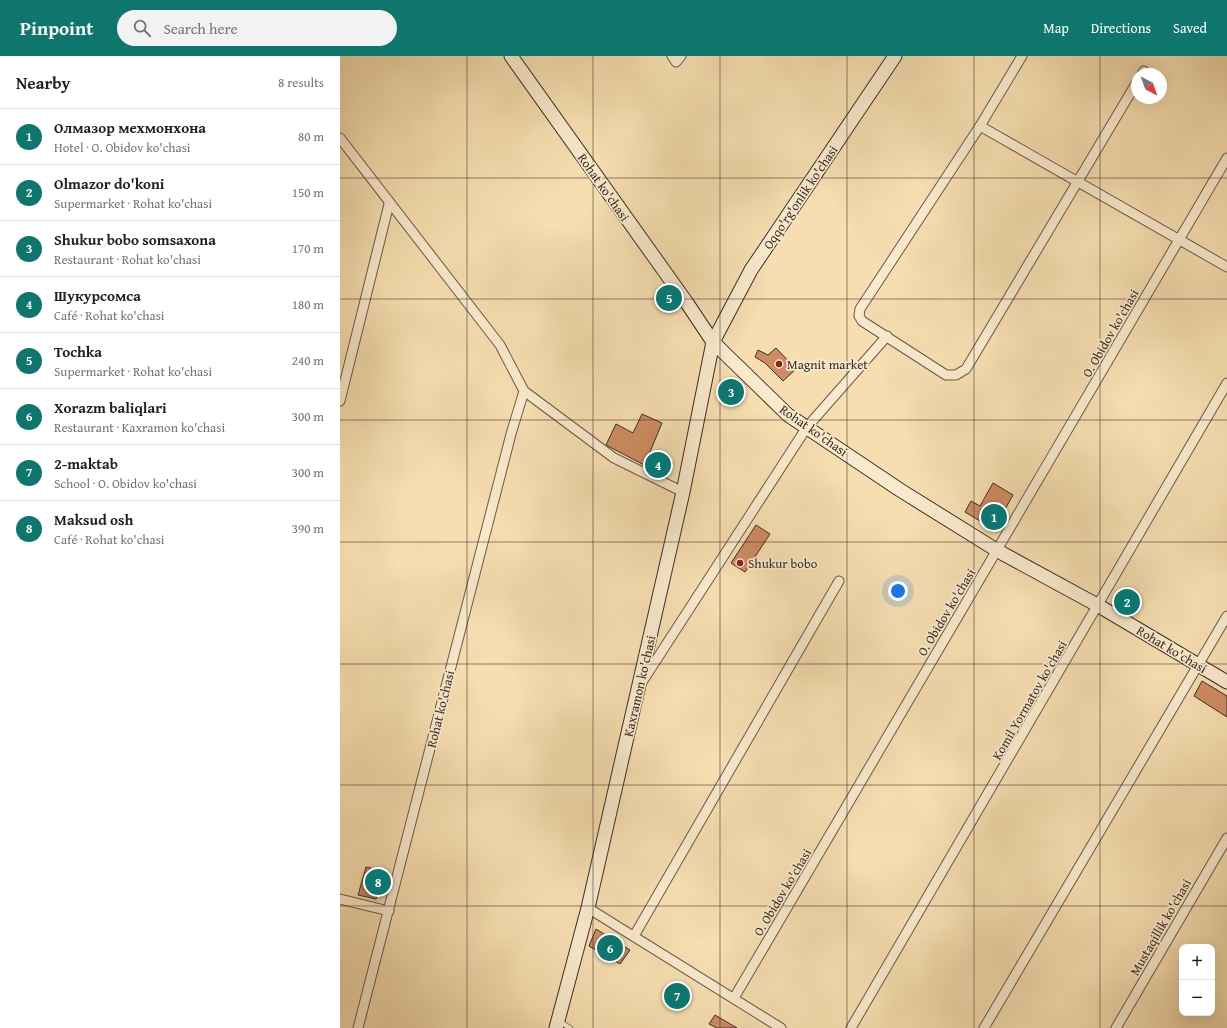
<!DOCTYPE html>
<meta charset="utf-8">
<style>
:root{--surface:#fff;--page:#f2f2f2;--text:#202124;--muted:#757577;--line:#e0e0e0;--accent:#0f766e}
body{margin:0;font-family:"Gentium Book Plus",serif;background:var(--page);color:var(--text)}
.controls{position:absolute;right:12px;bottom:12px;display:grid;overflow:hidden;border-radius:8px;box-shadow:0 4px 16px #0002}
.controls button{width:36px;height:36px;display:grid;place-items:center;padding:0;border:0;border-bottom:1px solid var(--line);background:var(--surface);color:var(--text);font:20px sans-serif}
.compass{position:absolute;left:791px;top:12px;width:36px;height:36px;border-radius:50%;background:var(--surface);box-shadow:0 4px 16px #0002;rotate:139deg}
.you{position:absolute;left:558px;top:535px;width:14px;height:14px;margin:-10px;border:3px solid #fff;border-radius:50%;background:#1a73e8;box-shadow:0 0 0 6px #1a73e833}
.badge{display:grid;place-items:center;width:26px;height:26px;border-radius:50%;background:var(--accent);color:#fff;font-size:13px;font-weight:700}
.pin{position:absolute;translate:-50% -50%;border:2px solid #fff;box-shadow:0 1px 4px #0006}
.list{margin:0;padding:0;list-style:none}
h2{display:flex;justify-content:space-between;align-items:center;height:52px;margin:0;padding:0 16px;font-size:17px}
h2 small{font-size:13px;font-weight:400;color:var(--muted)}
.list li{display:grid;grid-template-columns:26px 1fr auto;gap:12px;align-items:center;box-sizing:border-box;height:56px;padding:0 16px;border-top:1px solid var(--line)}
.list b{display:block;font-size:15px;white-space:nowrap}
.list p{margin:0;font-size:13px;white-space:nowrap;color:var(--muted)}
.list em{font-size:13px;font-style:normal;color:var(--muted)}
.icon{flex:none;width:22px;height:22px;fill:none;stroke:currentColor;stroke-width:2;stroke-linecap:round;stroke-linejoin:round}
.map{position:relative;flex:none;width:887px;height:972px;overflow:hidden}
header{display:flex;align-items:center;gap:24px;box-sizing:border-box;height:56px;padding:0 20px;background:var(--accent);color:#fff}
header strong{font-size:19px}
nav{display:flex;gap:22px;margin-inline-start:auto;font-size:14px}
.search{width:280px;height:36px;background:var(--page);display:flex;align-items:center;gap:10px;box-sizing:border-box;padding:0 14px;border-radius:22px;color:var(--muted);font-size:15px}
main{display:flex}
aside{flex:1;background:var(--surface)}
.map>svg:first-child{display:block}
.building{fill:#cf8c62;stroke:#3a2e28}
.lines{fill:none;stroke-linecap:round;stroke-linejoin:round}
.lane-casing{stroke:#695a4a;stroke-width:6}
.street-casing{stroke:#695a4a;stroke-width:11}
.secondary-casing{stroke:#3a2e28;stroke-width:15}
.lane{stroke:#f9eacc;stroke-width:4.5}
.street{stroke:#f9eacc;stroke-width:9}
.secondary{stroke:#f9eacc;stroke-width:13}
.grid{fill:none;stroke:#3a2e28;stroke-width:1;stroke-opacity:0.55}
.poi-dot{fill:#8f2418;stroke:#f9eacc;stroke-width:1.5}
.labels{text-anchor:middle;stroke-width:3.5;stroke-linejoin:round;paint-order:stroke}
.street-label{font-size:13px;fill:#3a2e28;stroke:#f9eacc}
.poi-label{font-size:13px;fill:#3a2e28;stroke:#f9eacc;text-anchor:start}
</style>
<header>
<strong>Pinpoint</strong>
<div class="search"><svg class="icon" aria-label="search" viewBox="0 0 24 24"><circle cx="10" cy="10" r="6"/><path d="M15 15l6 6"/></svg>Search here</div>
<nav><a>Map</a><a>Directions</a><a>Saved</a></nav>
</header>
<main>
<aside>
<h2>Nearby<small>8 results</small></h2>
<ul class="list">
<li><span class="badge">1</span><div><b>Олмазор мехмонхона</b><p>Hotel · O. Obidov ko'chasi</p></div><em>80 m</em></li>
<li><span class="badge">2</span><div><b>Olmazor do'koni</b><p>Supermarket · Rohat ko'chasi</p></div><em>150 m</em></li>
<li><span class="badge">3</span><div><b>Shukur bobo somsaxona</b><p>Restaurant · Rohat ko'chasi</p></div><em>170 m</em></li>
<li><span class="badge">4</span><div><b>Шукурсомса</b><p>Café · Rohat ko'chasi</p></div><em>180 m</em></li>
<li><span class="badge">5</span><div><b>Tochka</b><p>Supermarket · Rohat ko'chasi</p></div><em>240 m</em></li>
<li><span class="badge">6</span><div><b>Xorazm baliqlari</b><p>Restaurant · Kaxramon ko'chasi</p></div><em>300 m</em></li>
<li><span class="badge">7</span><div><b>2-maktab</b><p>School · O. Obidov ko'chasi</p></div><em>300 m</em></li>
<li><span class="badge">8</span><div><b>Maksud osh</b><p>Café · Rohat ko'chasi</p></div><em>390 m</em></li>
</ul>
</aside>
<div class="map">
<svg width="887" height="972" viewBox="0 0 887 972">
<rect width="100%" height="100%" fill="#f6deb0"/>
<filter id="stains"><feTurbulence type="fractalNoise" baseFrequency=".005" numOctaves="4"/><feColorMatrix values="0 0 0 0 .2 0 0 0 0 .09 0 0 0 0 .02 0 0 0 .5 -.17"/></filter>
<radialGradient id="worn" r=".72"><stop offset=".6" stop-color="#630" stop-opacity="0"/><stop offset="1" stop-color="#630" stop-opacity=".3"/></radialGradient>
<!-- building -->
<g class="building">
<path d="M436,292L456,313L443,325L425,307L415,301L418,294L428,299Z"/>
<path d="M302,358L322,367L310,396L333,407L327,421L266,389L276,368L293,377Z"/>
<path d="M653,427L673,439L663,457L660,455L650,471L625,456L631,445L640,450Z"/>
<path d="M416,469L430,478L405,516L391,507Z"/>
<path d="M862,625L887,640V661L854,640Z"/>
<path d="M26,811L44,815L36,843L18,839Z"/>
<path d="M256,873L290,894L280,908L249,890Z"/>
<path d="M375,959L397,972H377L369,968Z"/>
</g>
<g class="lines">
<defs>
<path id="lane" d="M220,966L230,972"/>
<g id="street">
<path d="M332,0L336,6L341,0"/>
<path d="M682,0L640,70L520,253L519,260L522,265L606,319H616L626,313L797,26"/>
<path d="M802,18L804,15"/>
<path d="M640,70L887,211"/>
<path d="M0,82L160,289L184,335L274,402L343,436"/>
<path d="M0,345L49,148"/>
<path d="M302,626L467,371L547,280"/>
<path d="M0,843L49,855"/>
<path d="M248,852L441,972"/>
<path d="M294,880L499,525"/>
<path d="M394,942L887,102"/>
<path d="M18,972L171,378L184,335"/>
<path d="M511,972L887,327"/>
<path d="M644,972L887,560"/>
<path d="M776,972L887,782"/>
</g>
<g id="secondary">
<path d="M171,0L347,247L373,286L448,359L560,434L658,495L759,550L887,626"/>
<path d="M216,972L248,852L343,436L373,286L411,214L555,0"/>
</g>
</defs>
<!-- lane casing -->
<use href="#lane" class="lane-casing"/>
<!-- street casing -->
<use href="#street" class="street-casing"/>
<!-- secondary casing -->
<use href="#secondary" class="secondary-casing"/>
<!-- lane -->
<use href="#lane" class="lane"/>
<!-- street -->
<use href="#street" class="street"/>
<!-- secondary -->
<use href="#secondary" class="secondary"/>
</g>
<!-- grid -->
<path class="grid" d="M127,0V972M253,0V972M380,0V972M507,0V972M634,0V972M760,0V972M0,122H887M0,243H887M0,364H887M0,486H887M0,608H887M0,729H887M0,850H887"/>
<!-- markers -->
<g class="poi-dot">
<circle cx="439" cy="308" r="4"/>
<circle cx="400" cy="507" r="4"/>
</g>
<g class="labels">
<!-- street labels -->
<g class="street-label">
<text transform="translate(264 131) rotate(55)" y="5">Rohat ko'chasi</text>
<text transform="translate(460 141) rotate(-56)" y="5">Oqqo'rg'onlik ko'chasi</text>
<text transform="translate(770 277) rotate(-60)" y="5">O. Obidov ko'chasi</text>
<text transform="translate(474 374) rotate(35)" y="5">Rohat ko'chasi</text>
<text transform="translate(606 556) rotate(-59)" y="5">O. Obidov ko'chasi</text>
<text transform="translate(832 593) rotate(31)" y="5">Rohat ko'chasi</text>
<text transform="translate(299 630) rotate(-77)" y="5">Kaxramon ko'chasi</text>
<text transform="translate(689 644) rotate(-60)" y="5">Komil Yormatov ko'chasi</text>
<text transform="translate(100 653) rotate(-76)" y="5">Rohat ko'chasi</text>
<text transform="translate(442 836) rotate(-59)" y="5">O. Obidov ko'chasi</text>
<text transform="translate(820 871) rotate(-60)" y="5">Mustaqillik ko'chasi</text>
</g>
<!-- poi labels -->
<g class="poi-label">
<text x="447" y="313">Magnit market</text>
<text x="408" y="512">Shukur bobo</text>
</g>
</g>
<rect width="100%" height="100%" filter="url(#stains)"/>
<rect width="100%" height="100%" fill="url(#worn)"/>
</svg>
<div class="controls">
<button>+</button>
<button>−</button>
</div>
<svg class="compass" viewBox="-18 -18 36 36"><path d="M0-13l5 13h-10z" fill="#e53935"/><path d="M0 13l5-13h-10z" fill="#757577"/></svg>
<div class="you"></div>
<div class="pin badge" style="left:654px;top:461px">1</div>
<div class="pin badge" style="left:787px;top:546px">2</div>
<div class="pin badge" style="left:391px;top:336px">3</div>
<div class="pin badge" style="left:318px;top:409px">4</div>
<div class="pin badge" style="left:329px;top:242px">5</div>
<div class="pin badge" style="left:270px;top:892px">6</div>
<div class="pin badge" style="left:337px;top:940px">7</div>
<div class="pin badge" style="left:38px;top:826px">8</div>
</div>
</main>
